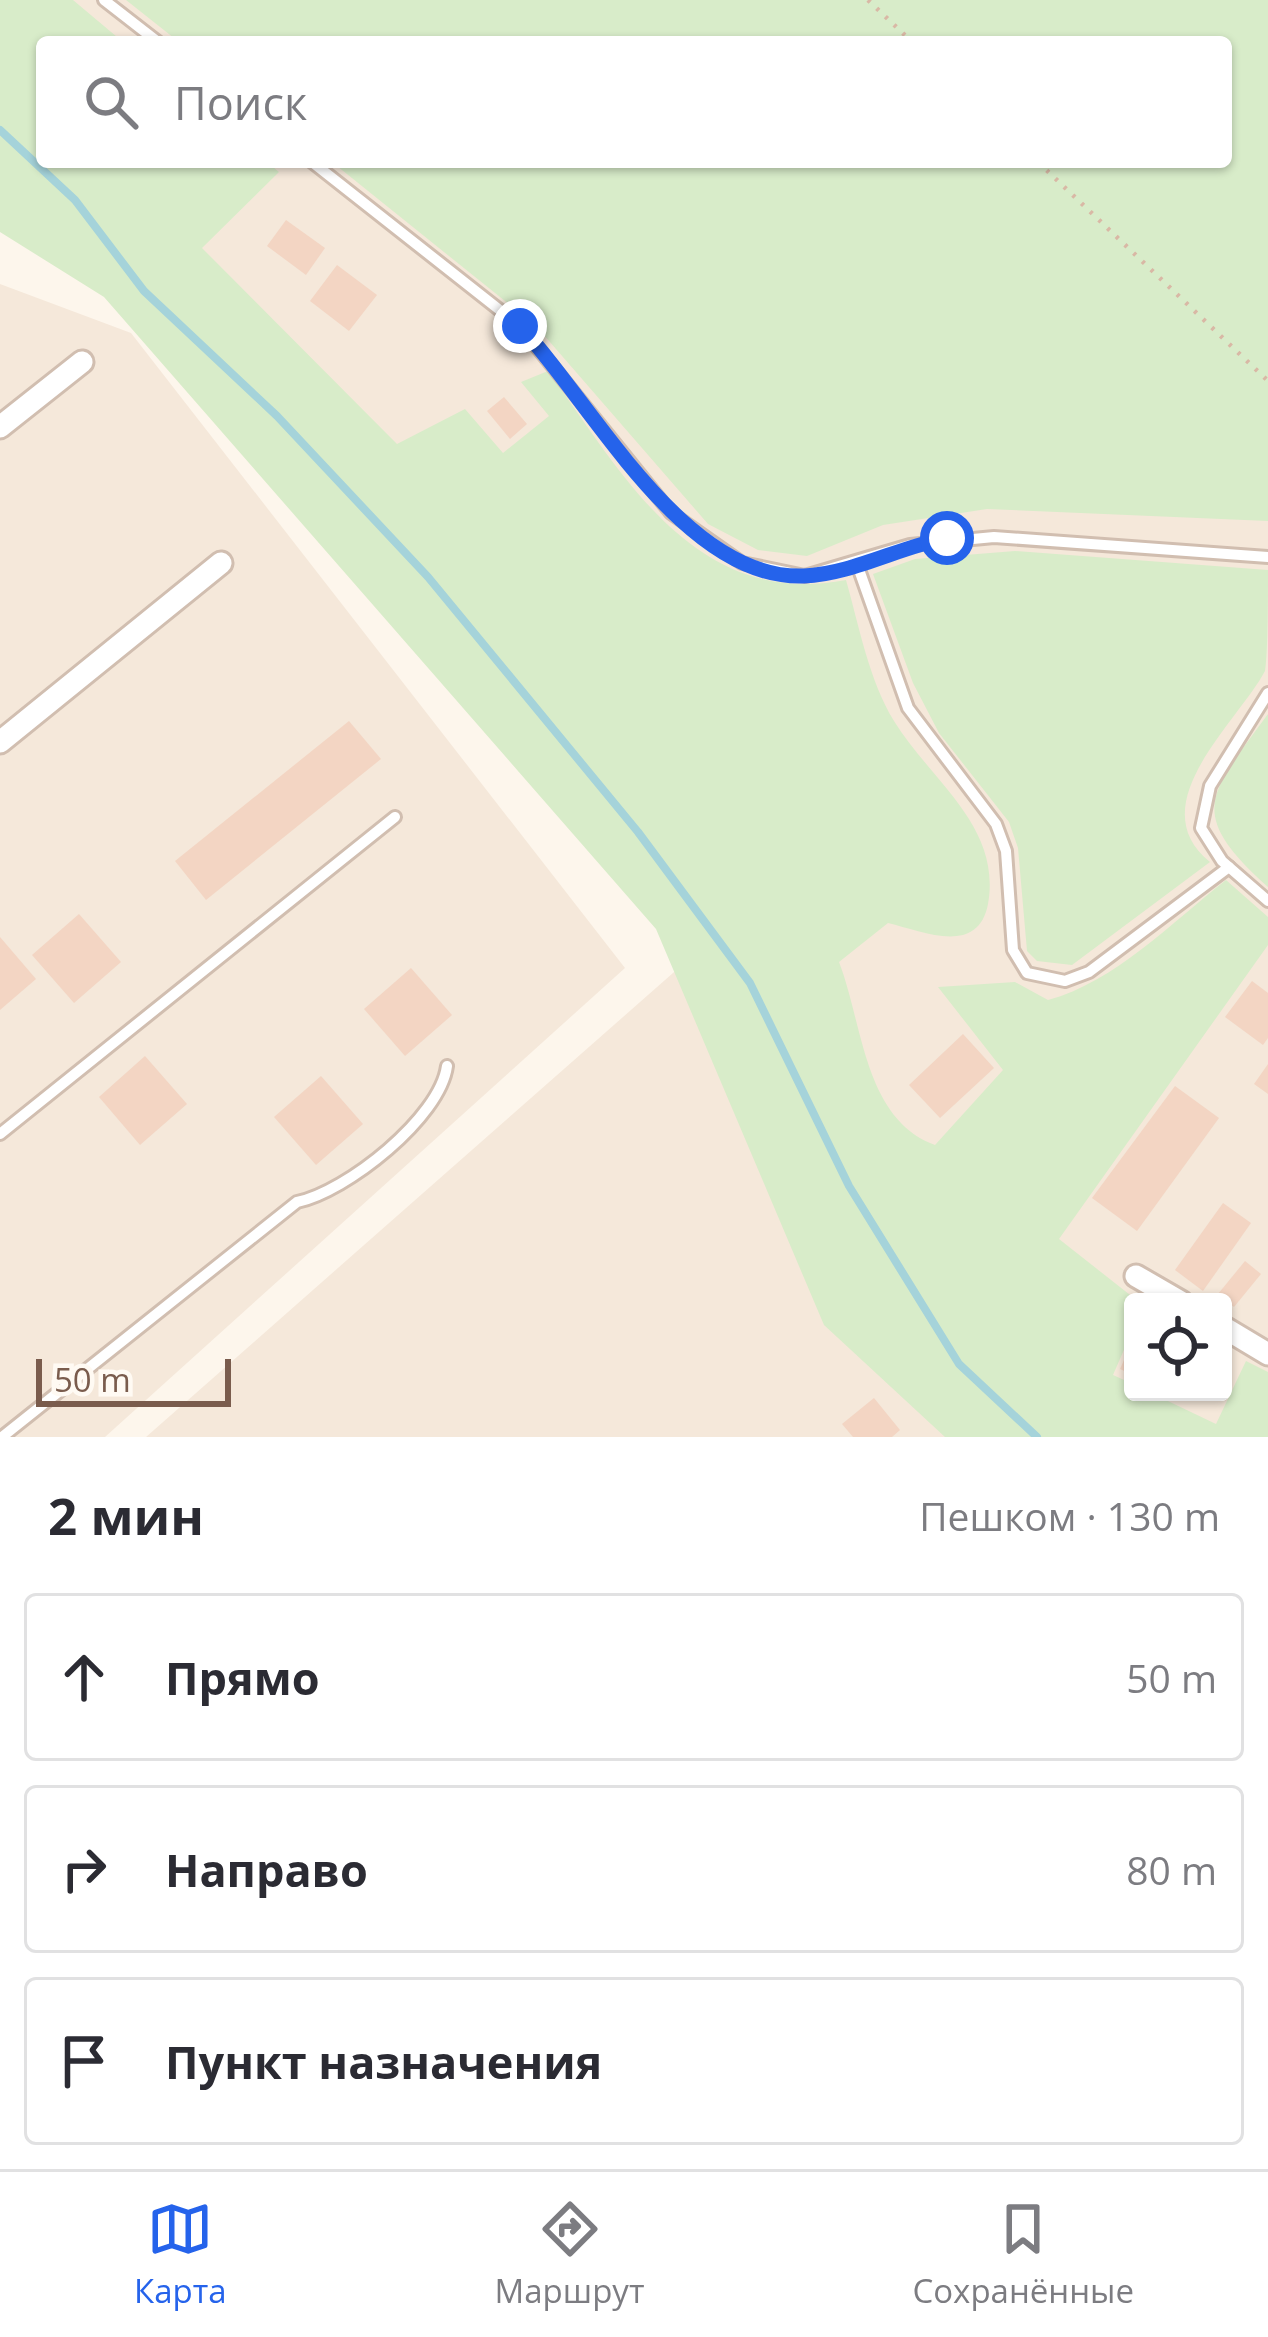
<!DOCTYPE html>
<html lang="ru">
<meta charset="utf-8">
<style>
:root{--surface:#fff;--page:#f2f2f3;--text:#2b2b33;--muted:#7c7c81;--line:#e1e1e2;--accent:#2563eb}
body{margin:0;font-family:"Open Sans",sans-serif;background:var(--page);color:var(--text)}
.controls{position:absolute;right:36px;bottom:36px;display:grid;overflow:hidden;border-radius:12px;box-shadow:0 3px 9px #0004}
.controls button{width:108px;height:108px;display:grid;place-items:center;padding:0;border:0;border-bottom:3px solid var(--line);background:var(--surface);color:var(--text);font:60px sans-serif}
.scale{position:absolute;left:36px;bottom:30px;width:195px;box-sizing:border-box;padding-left:12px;border:6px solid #7a5c4d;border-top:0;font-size:33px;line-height:42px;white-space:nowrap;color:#7a5c4d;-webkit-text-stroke:9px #fffaf3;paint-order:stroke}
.stop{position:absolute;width:36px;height:36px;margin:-27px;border:9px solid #2563eb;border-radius:50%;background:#fff}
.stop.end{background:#2563eb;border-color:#fff;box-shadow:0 3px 12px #0008}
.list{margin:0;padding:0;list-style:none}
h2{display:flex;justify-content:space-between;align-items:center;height:156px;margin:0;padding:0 48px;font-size:51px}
h2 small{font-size:39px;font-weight:400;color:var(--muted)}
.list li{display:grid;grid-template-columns:78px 1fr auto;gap:36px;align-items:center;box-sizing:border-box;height:168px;margin:0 24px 24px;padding:0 24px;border:3px solid var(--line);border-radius:12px}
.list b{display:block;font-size:45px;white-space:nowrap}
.list em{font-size:39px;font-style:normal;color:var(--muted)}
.icon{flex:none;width:66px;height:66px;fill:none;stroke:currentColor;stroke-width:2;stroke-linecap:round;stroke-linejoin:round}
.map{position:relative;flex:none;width:1268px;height:1437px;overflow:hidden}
.search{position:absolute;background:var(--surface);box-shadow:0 3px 9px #0004;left:36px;right:36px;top:36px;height:132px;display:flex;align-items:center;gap:30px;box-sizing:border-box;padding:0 42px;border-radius:12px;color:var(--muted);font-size:45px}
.sheet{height:732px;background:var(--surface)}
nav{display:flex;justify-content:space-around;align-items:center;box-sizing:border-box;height:168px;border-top:3px solid var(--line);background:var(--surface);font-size:33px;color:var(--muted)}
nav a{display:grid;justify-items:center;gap:6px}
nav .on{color:var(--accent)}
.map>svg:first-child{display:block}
.residential{fill:#f5e8da;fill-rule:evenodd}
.green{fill:#d8ecc9}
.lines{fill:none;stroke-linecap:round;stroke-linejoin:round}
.stream{stroke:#a5d3da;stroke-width:8}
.building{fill:#f3d5c3}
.lane-casing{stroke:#d1beb0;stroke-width:16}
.street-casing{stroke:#d1beb0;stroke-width:27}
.path{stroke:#d9b8a5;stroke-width:4.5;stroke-dasharray:3 9;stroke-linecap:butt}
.lane{stroke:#fff;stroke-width:10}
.street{stroke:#fff;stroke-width:21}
.route{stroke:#2563eb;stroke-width:15}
</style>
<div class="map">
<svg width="1268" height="1437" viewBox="0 0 1268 1437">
<rect width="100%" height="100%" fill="#fdf6ec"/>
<!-- residential -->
<g class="residential">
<path d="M0,0H1268V1437H146L715,936L0,130ZM42,42H1226V162H42ZM1133,1302H1223V1392H1133Z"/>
<path d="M0,284L131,333L625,968L105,1437H0Z"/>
</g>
<!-- green -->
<g class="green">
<path d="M0,0H73L123,42H42V162H267L279,172L202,248L397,444L465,409L503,453L549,416L521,382L548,371C624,476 695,609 846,580C859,626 869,680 894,721C930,780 1002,826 988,904C978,957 922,931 888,923L839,962C863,1024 864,1119 935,1145L1003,1070L938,987L1015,982L1048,1000C1115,982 1172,922 1226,880L1268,917V945L1059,1239L1139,1302H1133V1329L1113,1375L1133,1384V1392H1149L1216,1424L1246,1361L1268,1372V1437H945L824,1325L656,929L104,297L0,232Z"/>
<path d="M126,0H1268V521L987,509L883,525L807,556L758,550L708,524L536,326L332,162H1226V42H179Z"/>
<path d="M1015,551L1268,570C1268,593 1268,654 1265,671C1238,722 1139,805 1210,862L1072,965L1037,961L1027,951L1018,848L1009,822L939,733L913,683L873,574L915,559Z"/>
<path d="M1268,714V887C1185,812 1209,795 1268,714Z"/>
</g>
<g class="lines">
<!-- stream -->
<path class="stream" d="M0,130L75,200L144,291L277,416L428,577L638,832L750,983L849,1186L959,1364L1037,1437"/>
</g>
<!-- building -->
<g class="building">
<path d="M286,220L325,248L306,275L267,246Z"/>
<path d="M337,265L377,295L349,331L310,301Z"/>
<path d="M504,397L527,424L510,439L487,411Z"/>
<path d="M349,721L381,759L206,900L175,861Z"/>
<path d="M79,914L121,962L74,1003L32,955Z"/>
<path d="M0,937L36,979L0,1010Z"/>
<path d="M411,968L452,1015L405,1056L364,1009Z"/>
<path d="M1252,981L1268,993V1038L1263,1045L1225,1017Z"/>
<path d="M963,1034L994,1068L940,1118L909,1085Z"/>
<path d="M145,1056L187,1104L140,1145L99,1097Z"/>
<path d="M1268,1064V1094L1254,1084Z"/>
<path d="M321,1076L363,1124L316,1165L274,1117Z"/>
<path d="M1175,1086L1219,1118L1137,1231L1092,1198Z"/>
<path d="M1223,1203L1251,1223L1203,1291L1175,1270Z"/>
<path d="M1245,1261L1261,1274L1234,1307L1218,1294Z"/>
<path d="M1133,1340V1375L1120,1369Z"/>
<path d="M874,1398L900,1430L892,1437H853L842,1424Z"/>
</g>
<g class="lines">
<defs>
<g id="lane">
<path d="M104,0L158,42"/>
<path d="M312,162L520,326L671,513L742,563L805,576L910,545L994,537L1268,557"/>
<path d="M857,564L908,708L996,824L1006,851L1013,950L1027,973L1065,981L1089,972L1229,867"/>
<path d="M1268,693L1210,786L1201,828L1222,861L1268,901"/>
<path d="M0,1134L395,817"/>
<path d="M2,1437L297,1202C346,1192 440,1118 447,1066"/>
</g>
<g id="street">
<path d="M0,427L82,362"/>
<path d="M0,742L221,563"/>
<path d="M1136,1276L1181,1302"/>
<path d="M1223,1327L1268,1354"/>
</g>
</defs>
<!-- lane casing -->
<use href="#lane" class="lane-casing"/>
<!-- street casing -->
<use href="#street" class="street-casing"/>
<!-- path -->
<g class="path">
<path d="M868,0L912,42"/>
<path d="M1038,162L1268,381"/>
</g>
<!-- lane -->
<use href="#lane" class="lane"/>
<!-- street -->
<use href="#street" class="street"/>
</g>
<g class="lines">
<!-- route -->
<path class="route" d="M520,326C592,403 684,581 804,576C852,574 899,547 947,538"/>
</g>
</svg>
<div class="controls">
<button><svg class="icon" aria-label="locate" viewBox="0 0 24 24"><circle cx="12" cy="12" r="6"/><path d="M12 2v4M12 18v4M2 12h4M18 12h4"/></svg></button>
</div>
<div class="scale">50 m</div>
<div class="stop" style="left:947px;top:538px"></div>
<div class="stop end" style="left:520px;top:326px"></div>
<div class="search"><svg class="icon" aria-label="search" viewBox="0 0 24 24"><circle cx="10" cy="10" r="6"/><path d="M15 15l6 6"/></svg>Поиск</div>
</div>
<section class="sheet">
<h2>2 мин<small>Пешком · 130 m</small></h2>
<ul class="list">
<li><svg class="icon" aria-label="ahead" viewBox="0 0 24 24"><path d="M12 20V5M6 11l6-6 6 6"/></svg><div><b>Прямо</b></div><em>50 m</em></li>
<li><svg class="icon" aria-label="right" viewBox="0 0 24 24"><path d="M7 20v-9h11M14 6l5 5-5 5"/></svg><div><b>Направо</b></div><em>80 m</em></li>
<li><svg class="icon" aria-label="arrive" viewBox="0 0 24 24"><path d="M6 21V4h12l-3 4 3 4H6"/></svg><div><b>Пункт назначения</b></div></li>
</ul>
</section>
<nav>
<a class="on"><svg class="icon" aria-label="map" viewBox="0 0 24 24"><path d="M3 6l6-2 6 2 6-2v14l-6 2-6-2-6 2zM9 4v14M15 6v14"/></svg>Карта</a>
<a><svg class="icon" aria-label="directions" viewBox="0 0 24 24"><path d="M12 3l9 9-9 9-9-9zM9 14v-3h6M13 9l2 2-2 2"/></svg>Маршрут</a>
<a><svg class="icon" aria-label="saved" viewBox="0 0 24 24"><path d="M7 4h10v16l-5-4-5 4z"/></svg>Сохранённые</a>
</nav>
